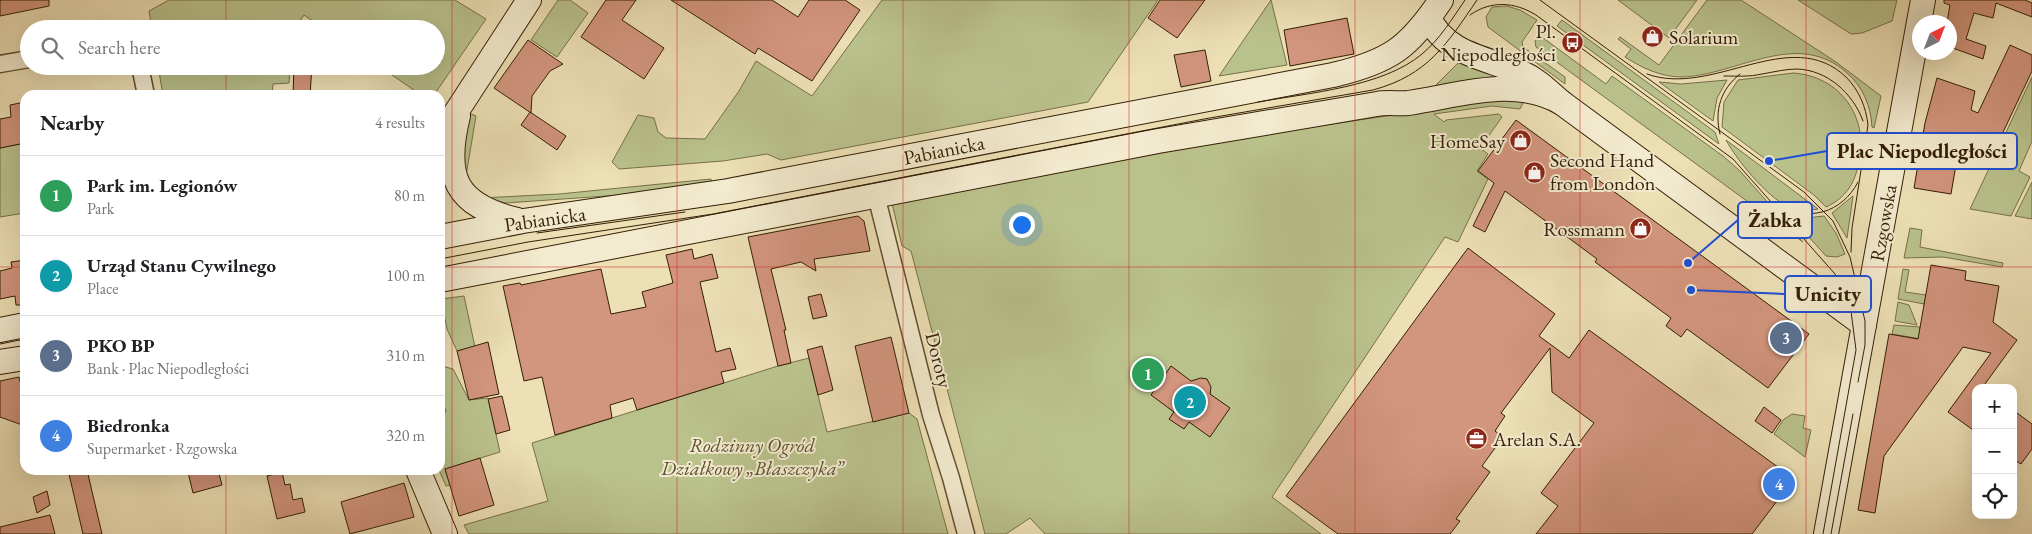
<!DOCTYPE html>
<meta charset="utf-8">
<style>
:root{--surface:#fff;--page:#f2f2f2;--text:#202124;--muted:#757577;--line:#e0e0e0;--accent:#8f2418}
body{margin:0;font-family:"EB Garamond",serif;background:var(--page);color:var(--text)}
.controls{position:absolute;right:15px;bottom:15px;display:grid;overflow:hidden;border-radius:10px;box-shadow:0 5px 20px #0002}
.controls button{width:45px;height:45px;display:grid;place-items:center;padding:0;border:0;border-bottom:1px solid var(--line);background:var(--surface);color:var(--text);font:25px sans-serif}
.compass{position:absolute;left:1912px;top:15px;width:45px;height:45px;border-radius:50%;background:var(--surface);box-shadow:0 5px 20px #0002;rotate:42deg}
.you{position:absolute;left:1021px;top:224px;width:18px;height:18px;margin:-12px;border:4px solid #fff;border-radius:50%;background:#1a73e8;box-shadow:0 0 0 8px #1a73e833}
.badge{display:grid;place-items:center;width:32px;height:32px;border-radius:50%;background:var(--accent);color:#fff;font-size:16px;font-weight:700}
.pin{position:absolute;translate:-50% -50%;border:2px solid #fff;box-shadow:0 1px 5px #0006}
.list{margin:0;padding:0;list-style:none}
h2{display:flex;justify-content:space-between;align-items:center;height:65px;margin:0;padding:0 20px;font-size:21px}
h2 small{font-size:16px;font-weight:400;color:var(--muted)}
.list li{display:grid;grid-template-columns:32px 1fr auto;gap:15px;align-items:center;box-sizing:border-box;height:80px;padding:0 20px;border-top:1px solid var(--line)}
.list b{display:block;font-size:19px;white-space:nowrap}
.list p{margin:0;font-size:16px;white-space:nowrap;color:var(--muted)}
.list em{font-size:16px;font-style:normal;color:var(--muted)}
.icon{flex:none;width:28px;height:28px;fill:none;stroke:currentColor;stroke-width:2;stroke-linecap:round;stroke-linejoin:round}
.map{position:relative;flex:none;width:2032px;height:534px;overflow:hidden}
.search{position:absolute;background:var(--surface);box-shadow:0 5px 20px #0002;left:20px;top:20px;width:425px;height:55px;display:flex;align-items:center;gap:12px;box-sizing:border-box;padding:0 18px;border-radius:28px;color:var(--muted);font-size:19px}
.panel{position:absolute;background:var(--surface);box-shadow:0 5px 20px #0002;left:20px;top:90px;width:425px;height:385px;border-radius:15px}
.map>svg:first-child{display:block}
.green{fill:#bac28c;stroke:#777048}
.building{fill:#d2957d;stroke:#341e05}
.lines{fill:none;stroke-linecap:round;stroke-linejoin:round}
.street-casing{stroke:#624e31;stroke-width:19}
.secondary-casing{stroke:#341e05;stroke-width:26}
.street{stroke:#f3ebcf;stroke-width:16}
.secondary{stroke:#f3ebcf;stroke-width:24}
.tram{stroke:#341e05;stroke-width:1}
.grid{fill:none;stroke:#d62828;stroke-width:1;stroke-opacity:0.55}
.labels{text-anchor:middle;stroke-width:4;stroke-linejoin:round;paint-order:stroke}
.poi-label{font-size:20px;fill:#341e05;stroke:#f3ebcf;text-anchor:end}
.street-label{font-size:20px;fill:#341e05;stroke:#f3ebcf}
.park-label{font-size:20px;font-style:italic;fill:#5c4f2e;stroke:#f3ebcf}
.leader{fill:none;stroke:#1d4ed8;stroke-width:2}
.callout-dot{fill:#1d4ed8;stroke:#f3ebcf;stroke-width:2}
.callout{fill:#f3ebcf;stroke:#1d4ed8;stroke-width:2}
.callout-label{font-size:21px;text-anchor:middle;font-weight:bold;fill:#341e05}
</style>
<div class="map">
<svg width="2032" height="534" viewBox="0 0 2032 534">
<rect width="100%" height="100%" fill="#ede0b5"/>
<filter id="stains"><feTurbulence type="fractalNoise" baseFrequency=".004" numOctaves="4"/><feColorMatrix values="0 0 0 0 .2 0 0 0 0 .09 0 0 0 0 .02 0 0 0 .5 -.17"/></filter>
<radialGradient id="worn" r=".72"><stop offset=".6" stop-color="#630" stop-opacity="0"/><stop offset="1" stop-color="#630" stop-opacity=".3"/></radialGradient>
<!-- green -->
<g class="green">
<path d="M169,0H455L486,19L434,95H421L379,66H436V29H324L304,15L294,29H152L149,11Z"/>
<path d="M558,0H570L588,13L557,57L531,40Z"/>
<path d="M882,0H1158L1088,102L781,160L767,154L723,161L619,169L612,162L638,115L654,118L658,132L666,138L705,139L739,91L756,61L812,96Z"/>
<path d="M1271,0L1287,65L1219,76Z"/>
<path d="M1618,0H1697L1669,38Z"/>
<path d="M1707,0H1741L1836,62L1881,96L1874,128L1872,127C1871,106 1863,87 1847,73C1797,28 1738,75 1682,77C1661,77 1642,68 1625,57L1631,49L1618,39L1620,37L1659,65Z"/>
<path d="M1798,0H1897L1892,21L1862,33L1851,34Z"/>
<path d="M1507,6L1520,10L1537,20L1522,42L1523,47L1565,77V84L1488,27L1486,17L1492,7Z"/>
<path d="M1562,20L1715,132L1719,144L1557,26Z"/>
<path d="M1539,35L1606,84L1612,76L1723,156L1740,171L1803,242L1536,47L1535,41Z"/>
<path d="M1461,60L1499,72L1503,79L1434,87Z"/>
<path d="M158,66H290L289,83L273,84L272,95H163Z"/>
<path d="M1793,73C1840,76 1869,117 1859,162C1855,183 1846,198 1826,207L1814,195L1722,127L1724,102L1738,80Z"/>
<path d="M2032,77V141L2019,171L2030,177L2011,216L1970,209Z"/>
<path d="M1727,80L1717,98L1713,121L1659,82L1681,84Z"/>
<path d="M1484,96L1525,99L1520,109L1492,106L1434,114L1444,122L1446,120L1499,114L1502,117L1480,148L1488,154L1477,171L1488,179L1458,242L1445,237L1272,497L1321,534H1045L1030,518L1006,534H985L911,251L902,246L892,203L1250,136L1400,114Z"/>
<path d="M469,113L476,116L465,182L460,169Z"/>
<path d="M1726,140L1818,209C1807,211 1797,210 1787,206C1767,197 1736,159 1726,140Z"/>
<path d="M25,143V213L0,217V148Z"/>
<path d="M711,179L712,184L620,195L506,203L481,198L559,194Z"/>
<path d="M2032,182V219L2015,216Z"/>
<path d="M1853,196L1847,238L1832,213Z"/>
<path d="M1789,215L1806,218L1824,216L1836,233L1845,254L1837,257L1826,256Z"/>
<path d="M1910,228L1922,230L1920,247L2003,263L2002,267L1943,257L1904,258Z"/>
<path d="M1903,269L1909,270L1905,292L1926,295L1924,304L1898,299Z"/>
<path d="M464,296L475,347L457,351L447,329L441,299Z"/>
<path d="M1898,302L1909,305L1917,325L1895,321Z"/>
<path d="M1894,325L1920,327L1921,339L1892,334Z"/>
<path d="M809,358L827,432L909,413L917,419L948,534H469L464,525L548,501L532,443L778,366Z"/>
<path d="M442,366L453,369L469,400L488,398L500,452L445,469L450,485L446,486L439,470L440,414L446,412L440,389Z"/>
<path d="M1792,414L1805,416L1803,428L1811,430L1805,457L1774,434L1783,420Z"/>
</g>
<!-- building -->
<g class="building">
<path d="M0,0H49V6L0,16Z"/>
<path d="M606,0H636L622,20L664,48L644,79L581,37Z"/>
<path d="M671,0H772L798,17L809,0H845L860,10L812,81L758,48L755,54Z"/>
<path d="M1160,0H1205L1177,38L1148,18Z"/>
<path d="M1944,0H2025L2032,3V17L1996,3L1993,18L1974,13L1966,39L1986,46L1983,59L1950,47V22H1947L1950,5L1944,3Z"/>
<path d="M1347,18L1354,54L1290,66L1284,30Z"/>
<path d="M528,40L563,64L550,71L532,96L531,113L494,88Z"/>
<path d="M2010,45L2032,55V71L1996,147L1960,141L1951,194L1914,188L1925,123L1937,78L1975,91L1971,110L1978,113Z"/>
<path d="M1205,50L1211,81L1181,87L1174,55Z"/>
<path d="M294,66H312L310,95H293Z"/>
<path d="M25,102V143L0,148V119L11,117L10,105Z"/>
<path d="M530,112L566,136L557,150L521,125Z"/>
<path d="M1516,120L1809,334L1768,388L1687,329L1681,337L1666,326L1671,318L1595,262L1597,259L1505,191L1485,232L1473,226L1494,183L1478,171Z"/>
<path d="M858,216L864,221L870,251L814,259L816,271L801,262L771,269L786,330H784L791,363L778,366L748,237Z"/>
<path d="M1468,248L1555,314L1539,336L1569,358L1589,330L1793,478L1784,497H1780L1752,534H1536L1558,506L1541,493L1594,423L1552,392L1550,348L1501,413L1505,416L1495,431L1503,437L1482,466L1490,472L1456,519L1460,521L1450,534H1338L1286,496Z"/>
<path d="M692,249L694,259L712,254L718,278L700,282L716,352L730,348L736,369L721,372L724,383L637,410L633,398L610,405L612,418L555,435L542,377L524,381L503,286L520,283L521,285L601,269L611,314L646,307L642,292L673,283L666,255Z"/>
<path d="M25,260V305H16L15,296L0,299V271L12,268L11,262Z"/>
<path d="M1931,265L1966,271L1965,280L1999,286L1993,322L2017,340L1982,388H1976V432L1948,412L1991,353L1963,347L1884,456L1875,513L1858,510L1889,334L1918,339Z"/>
<path d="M821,294L827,316L813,319L808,297Z"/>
<path d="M891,337L909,413L873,422L855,346Z"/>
<path d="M488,342L499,394L469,400L457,351Z"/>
<path d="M822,346L833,390L818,395L807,350Z"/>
<path d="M1171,366L1191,381L1201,378L1207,379L1211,387L1210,394L1230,408L1210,437L1189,422L1184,429L1169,419L1174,412L1151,395Z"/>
<path d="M19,377L25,400V426L0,417V381Z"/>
<path d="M502,396L510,430L496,434L488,399Z"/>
<path d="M1764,407L1781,420L1772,433L1755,421Z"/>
<path d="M2013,410L2032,424V449L2021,464L2013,459Z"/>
<path d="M480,458L494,505L459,516L445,469Z"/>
<path d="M68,470H87L102,534H83Z"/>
<path d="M198,470H218L222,485L193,493L188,472Z"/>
<path d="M282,472L285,485L290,484L293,500L302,498L305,512L277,519L267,476Z"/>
<path d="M404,483L414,517L350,534L341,502Z"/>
<path d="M47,491L50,505L37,513L33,497Z"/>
<path d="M50,515L55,534H0V527Z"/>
</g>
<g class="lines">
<defs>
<g id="street">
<path d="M0,64L29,59"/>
<path d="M140,66L146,95"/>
<path d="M876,195L931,415L951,478L966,534"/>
</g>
<g id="secondary">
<path d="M1429,18C1446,55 1488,58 1522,73C1538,80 1549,92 1562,103L1864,325"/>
<path d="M458,116C443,177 455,205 517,220"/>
<path d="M440,137L529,0"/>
<path d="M440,237L523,221L728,191L1333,75C1389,62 1409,48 1441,0"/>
<path d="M440,280L1158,141L1377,104C1388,102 1398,104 1408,103C1458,96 1515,75 1562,103"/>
<path d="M0,330L25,325"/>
<path d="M0,362L25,358"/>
<path d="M418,470L445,534"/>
<path d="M1826,534L1923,0"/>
</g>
</defs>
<!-- street casing -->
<use href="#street" class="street-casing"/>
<!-- secondary casing -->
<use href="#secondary" class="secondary-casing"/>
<!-- street -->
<use href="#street" class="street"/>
<!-- secondary -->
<use href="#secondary" class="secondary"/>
<!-- tram -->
<g class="tram">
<path d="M1540,0L1804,192L1833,221L1850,257L1865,321V345L1858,382"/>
<path d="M1470,15C1491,0 1515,2 1536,15L1733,159L1835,274L1845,293L1851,311L1856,350L1823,534"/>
<path d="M1647,74C1713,98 1790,24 1846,77C1859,90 1866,107 1868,125L1852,228L1851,252"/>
<path d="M1724,76C1737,76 1749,77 1762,74C1774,72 1785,69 1797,69C1827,70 1853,93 1863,121"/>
<path d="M1258,102C1308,93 1383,87 1422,54C1440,39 1452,19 1465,0"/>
<path d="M1720,134C1714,110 1721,89 1740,74"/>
<path d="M1778,204C1808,223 1842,213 1858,182"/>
<path d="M537,233L685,212"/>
<path d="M440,259L528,242L713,214L1204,119L1373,90C1428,75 1447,44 1477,0"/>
<path d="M0,344L25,339"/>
<path d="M1831,534L1853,414"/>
</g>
</g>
<!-- grid -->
<path class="grid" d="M226,0V29M452,0V534M677,0V534M903,0V534M1129,0V534M1355,0V534M1580,0V534M1806,0V534M226,66V95M0,267H25M440,267H2032M226,470V534"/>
<!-- icons -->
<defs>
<symbol id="shop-disc" viewBox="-11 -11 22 22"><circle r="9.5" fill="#8f2418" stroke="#f3ebcf"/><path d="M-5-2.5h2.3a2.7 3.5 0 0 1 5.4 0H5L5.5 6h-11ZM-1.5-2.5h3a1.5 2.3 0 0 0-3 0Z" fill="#fff"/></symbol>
<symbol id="bus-disc" viewBox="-11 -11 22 22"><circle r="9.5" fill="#8f2418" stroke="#f3ebcf"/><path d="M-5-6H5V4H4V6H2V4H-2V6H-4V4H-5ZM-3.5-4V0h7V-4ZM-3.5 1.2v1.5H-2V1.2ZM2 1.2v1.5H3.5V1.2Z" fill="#fff"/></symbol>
<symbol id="office-disc" viewBox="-11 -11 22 22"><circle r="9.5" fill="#8f2418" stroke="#f3ebcf"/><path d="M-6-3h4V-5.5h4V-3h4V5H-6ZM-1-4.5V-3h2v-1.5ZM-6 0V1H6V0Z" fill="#fff"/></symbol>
</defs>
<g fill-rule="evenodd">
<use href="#shop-disc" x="1640" y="24" width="25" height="25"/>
<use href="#bus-disc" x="1560" y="30" width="25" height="25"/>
<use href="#shop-disc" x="1508" y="128" width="25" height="25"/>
<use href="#shop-disc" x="1522" y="160" width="25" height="25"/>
<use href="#shop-disc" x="1628" y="216" width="25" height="25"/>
<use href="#office-disc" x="1464" y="426" width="25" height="25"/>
</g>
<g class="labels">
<!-- poi labels -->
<g class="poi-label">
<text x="1556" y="38">Pl.<tspan x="1556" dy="23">Niepodległości</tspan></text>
<text x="1669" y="44" text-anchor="start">Solarium</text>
<text x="1505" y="148">HomeSay</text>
<text x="1550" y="167" text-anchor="start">Second Hand<tspan x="1550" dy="23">from London</tspan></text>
<text x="1625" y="236">Rossmann</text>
<text x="1493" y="446" text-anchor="start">Arelan S.A.</text>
</g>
<!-- street labels -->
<g class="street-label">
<text transform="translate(944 150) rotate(-11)" y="7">Pabianicka</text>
<text transform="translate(545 219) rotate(-8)" y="7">Pabianicka</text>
<text transform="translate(1883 223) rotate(-80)" y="7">Rzgowska</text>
<text transform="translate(939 360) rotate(76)" y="7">Doroty</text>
</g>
<!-- park labels -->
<g class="park-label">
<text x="752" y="452">Rodzinny Ogród<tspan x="752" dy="23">Działkowy „Błaszczyka”</tspan></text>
</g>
</g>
<!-- callouts -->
<path class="leader" d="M1769 161L1827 151M1688 263L1738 220M1691 290L1785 294"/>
<g class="callout-dot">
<circle cx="1769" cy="161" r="5"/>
<circle cx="1688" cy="263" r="5"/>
<circle cx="1691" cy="290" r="5"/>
</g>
<g class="callout">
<rect x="1827" y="133" width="190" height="36" rx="5"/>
<rect x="1738" y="202" width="74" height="36" rx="5"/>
<rect x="1785" y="276" width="86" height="36" rx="5"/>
</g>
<g class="callout-label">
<text x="1922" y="158">Plac Niepodległości</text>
<text x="1775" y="227">Żabka</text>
<text x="1828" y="301">Unicity</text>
</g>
<rect width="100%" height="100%" filter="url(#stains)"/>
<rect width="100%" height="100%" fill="url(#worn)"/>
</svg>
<div class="controls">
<button>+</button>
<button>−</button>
<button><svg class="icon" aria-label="locate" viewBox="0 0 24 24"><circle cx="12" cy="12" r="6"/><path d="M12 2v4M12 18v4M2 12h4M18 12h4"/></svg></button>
</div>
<svg class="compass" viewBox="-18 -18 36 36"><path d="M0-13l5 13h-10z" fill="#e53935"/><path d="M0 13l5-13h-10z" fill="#757577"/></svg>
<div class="you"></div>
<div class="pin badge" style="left:1148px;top:374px;background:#2e9e5b">1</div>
<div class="pin badge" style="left:1190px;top:402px;background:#0f9aa8">2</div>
<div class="pin badge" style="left:1786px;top:338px;background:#5c6f8a">3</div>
<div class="pin badge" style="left:1779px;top:484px;background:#3f7fe0">4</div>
<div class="search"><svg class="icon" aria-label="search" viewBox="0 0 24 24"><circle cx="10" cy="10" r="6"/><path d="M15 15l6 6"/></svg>Search here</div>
<section class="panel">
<h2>Nearby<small>4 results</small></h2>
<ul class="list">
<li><span class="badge" style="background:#2e9e5b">1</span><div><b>Park im. Legionów</b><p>Park</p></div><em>80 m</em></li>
<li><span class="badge" style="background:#0f9aa8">2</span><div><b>Urząd Stanu Cywilnego</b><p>Place</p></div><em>100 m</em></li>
<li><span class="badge" style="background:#5c6f8a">3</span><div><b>PKO BP</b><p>Bank · Plac Niepodległości</p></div><em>310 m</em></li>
<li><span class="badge" style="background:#3f7fe0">4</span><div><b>Biedronka</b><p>Supermarket · Rzgowska</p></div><em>320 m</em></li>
</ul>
</section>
</div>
